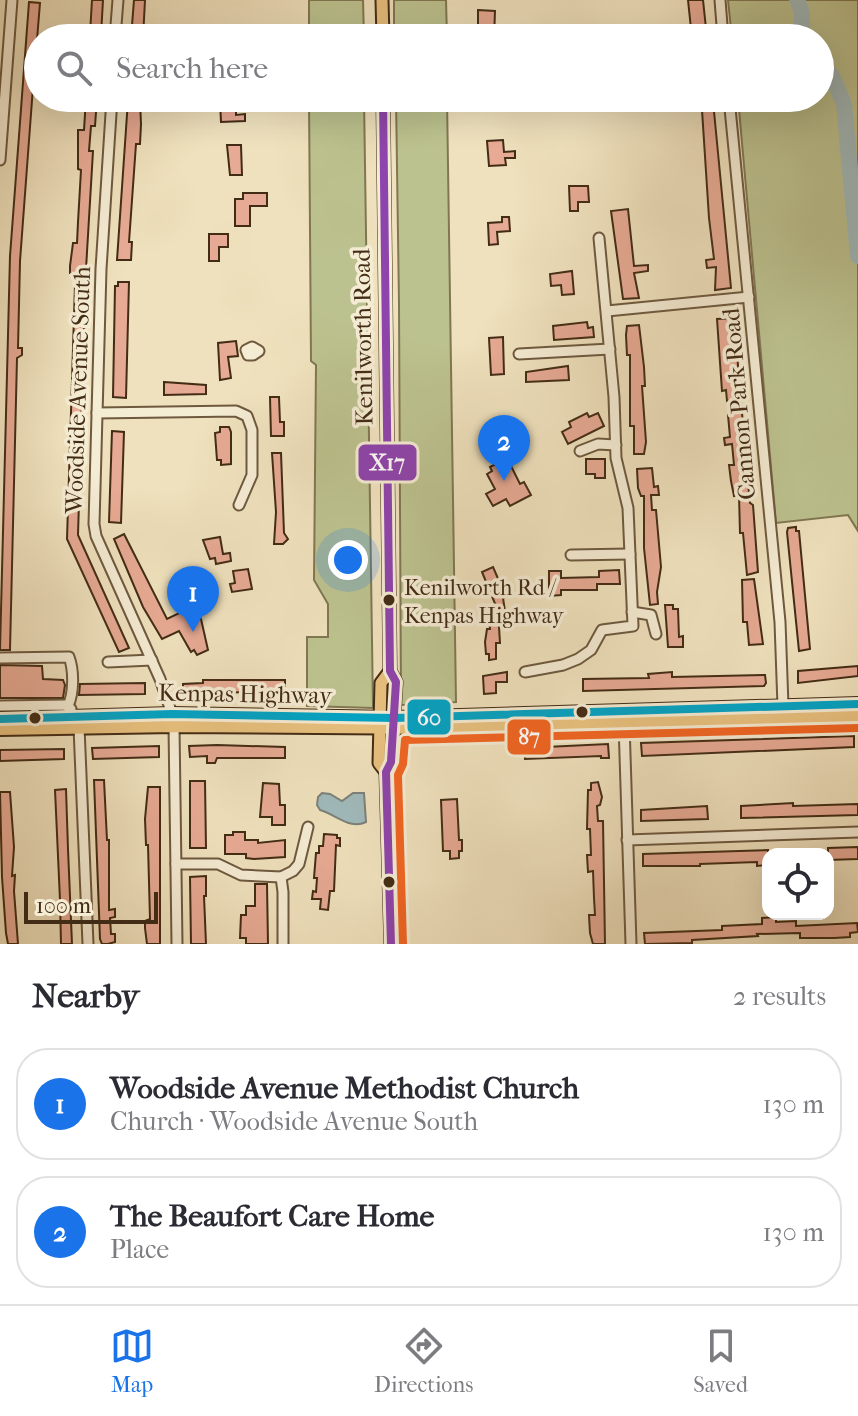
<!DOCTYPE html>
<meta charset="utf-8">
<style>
:root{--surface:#fff;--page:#f2f2f3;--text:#2b2b33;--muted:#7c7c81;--line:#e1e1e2;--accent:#1a73e8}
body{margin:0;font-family:"IM FELL French Canon",serif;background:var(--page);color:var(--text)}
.controls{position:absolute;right:24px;bottom:24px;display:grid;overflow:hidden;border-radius:16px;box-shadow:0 8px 32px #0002}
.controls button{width:72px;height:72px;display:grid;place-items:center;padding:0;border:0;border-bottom:2px solid var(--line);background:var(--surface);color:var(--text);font:40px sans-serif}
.scale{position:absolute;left:24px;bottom:20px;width:134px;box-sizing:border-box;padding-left:8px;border:4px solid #432c15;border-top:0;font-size:22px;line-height:28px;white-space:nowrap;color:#432c15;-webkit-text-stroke:6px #f5ecd4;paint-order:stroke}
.you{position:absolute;left:348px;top:560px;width:28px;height:28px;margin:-20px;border:6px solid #fff;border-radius:50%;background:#1a73e8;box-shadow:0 0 0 12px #1a73e833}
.badge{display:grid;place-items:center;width:52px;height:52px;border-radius:50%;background:var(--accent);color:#fff;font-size:26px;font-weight:700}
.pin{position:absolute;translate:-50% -66px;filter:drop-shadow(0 2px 4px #0008)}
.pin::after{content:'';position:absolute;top:42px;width:28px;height:24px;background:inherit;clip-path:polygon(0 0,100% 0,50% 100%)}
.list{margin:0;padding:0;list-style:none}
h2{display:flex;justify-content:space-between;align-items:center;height:104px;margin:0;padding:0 32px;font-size:34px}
h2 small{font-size:26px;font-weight:400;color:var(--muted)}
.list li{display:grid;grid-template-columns:52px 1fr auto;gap:24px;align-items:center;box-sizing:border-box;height:112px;margin:0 16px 16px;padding:0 16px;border:2px solid var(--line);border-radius:32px}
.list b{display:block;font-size:30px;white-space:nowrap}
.list p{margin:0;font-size:26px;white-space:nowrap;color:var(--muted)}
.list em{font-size:26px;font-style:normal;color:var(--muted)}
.icon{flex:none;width:44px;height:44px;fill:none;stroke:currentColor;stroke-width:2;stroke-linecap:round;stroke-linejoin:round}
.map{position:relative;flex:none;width:858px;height:944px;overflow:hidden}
.search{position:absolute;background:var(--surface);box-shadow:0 8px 32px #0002;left:24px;right:24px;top:24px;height:88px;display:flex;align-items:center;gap:20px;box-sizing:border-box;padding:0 28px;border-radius:44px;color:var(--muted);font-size:30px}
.sheet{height:360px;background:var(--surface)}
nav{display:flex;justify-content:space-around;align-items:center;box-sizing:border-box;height:112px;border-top:2px solid var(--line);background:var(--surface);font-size:22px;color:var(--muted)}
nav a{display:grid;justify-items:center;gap:4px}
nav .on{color:var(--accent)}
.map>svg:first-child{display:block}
.green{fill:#bcc28f;stroke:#807752;stroke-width:2}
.water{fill:#a0babc;stroke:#7b8179;stroke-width:2}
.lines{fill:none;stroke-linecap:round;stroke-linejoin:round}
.river{stroke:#a0babc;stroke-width:16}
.building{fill:#e7aa94;stroke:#432c15;stroke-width:2}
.minor-casing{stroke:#6e593f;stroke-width:13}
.major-casing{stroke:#432c15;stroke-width:15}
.highway-casing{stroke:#432c15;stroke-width:16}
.minor{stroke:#f5ecd4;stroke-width:9}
.major{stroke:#e8c07e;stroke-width:11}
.highway{stroke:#e8c07e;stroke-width:12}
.bus-1-casing{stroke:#f5ecd4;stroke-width:14}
.bus-2-casing{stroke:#f5ecd4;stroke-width:14}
.bus-3-casing{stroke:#f5ecd4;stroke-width:14}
.bus-1{stroke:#03a3c5;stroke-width:8}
.bus-2{stroke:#f26522;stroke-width:8}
.bus-3{stroke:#8e44ad;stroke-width:8}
.bus-dot{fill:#432c15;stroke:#f5ecd4;stroke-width:3}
.labels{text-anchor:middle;stroke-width:7;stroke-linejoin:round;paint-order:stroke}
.bus-label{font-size:22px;fill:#432c15;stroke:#f5ecd4;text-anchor:start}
.street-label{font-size:24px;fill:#432c15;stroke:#f5ecd4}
.line-badge{stroke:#f5ecd4;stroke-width:3}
.badge-label{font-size:22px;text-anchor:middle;font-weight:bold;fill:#fff}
</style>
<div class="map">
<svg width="858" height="944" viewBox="0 0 858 944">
<rect width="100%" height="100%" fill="#efe1bd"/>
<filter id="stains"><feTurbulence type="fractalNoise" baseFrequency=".0025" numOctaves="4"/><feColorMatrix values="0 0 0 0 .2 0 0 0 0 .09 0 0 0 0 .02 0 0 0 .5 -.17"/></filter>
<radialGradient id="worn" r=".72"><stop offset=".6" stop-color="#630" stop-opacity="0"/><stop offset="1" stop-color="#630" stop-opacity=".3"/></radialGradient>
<!-- green -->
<g class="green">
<path d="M309,0H363L364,38H309Z"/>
<path d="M394,0H446L447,38H394Z"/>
<path d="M728,0H858V531L848,515L776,523L738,98H820V38H732Z"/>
<path d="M309,98H364L373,708L307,706V637H328V604L314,580L316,365L311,361Z"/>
<path d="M396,98H447L456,702L401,705L399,304Z"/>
</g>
<!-- water -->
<path class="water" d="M322,793L330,794L342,801L353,793H364L366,822C350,830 337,815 320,810L317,805L318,797Z"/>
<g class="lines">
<!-- river -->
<g class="river">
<path d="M797,0C806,17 799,25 804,38"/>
<path d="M820,63L832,76L844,104L858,256"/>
</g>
</g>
<!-- building -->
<g class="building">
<path d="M92,0H103L101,35L90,34Z"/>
<path d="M134,0H145L143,38H131Z"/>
<path d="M688,0H703L707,38H692Z"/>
<path d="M29,2L40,3L36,52L38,61L35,60L20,261L18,348H22V355L17,358L10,650H0L10,256Z"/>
<path d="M478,10L495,11L494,38H478Z"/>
<path d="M86,98H97L95,126H91L89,151H93L86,269L78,535L129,648L119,652L67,539L75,285V273H70V266L73,243H77L78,222L81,170L78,169V130H84Z"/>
<path d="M223,98H236V115L245,114V121L221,122L220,101H223Z"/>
<path d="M698,98H711L713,101L731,288L715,290L716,267L707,268L706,260L714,259L709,218L702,110H699Z"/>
<path d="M128,100L140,101L141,124L140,144H136L129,242H132L131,260H117Z"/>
<path d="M503,140L504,152L515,151V158H505L506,165L489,166L487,141Z"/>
<path d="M227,145H241L242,175H230Z"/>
<path d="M569,186H588L589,202H578V211H570Z"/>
<path d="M243,193H267V206H250V226H235V199H243Z"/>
<path d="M628,209L634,266L648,265V271L634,273L639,298L623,299L611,211Z"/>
<path d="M502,217H509L510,231L497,232L498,244L489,245L488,223L502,222Z"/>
<path d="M209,234H228V247H219V261H209Z"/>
<path d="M572,271L574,294L562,295L561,285L551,286L550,274Z"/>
<path d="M118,282H129L126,398L113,397L115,286H118Z"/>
<path d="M734,318L748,484L750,503L753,505L758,572L747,575L743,533H740L739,495L734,496L731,481L729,465H734L732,444L725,445L724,438L730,437L728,415H731L730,400L727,401L726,390L722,391L717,319Z"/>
<path d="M587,322L588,328L593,327L594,337L554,340L553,326Z"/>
<path d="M639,325L644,367L645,386H642L646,442L644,454H634V426H630V355H627L626,335L627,326Z"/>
<path d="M503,337L504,374L491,375L489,338Z"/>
<path d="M236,341L238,356L228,357L231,378L220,380L218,343Z"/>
<path d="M568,366L569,380L526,382V372Z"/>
<path d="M164,382L206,385V394L164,395Z"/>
<path d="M270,397H279L280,422H284V436H271Z"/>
<path d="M587,413L589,417L598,413L604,426L568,444L562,432L571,427L569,422Z"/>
<path d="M220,427H229L231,432V464L221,465V460H217L215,433L220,432Z"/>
<path d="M112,431L124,432L121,523L109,522Z"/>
<path d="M272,453H281L284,533L288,539L283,544H274L276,512Z"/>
<path d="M507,458L520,484L524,482L531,495L510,506L506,499L493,506L486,494L495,489L487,474L492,471L490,467Z"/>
<path d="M586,459H605V478H595V474H586Z"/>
<path d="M652,468L654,487L658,486L659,495H651L652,510H656L661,567L657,592L658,604L650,605L644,548V496H641L638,488L637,469Z"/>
<path d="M796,527V531H799L810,649L799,651L787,532L788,528Z"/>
<path d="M124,534L167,619L194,606L201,619L208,650L197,655L194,650L191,652L179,631L162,639L143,607L114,539Z"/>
<path d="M220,537L223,554L230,553L231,561L216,564L215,558L210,559L203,540Z"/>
<path d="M493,567L506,597L503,598L505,611H498L500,643H496V659L489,660V654H486L485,642L487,629H490L488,607L496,606L482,572Z"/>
<path d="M248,569L252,589L232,592L230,584L235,583L233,571Z"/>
<path d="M619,570L620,584H597V590H561V595L549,596V571H561V578L599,577V571Z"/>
<path d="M754,579L763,644L749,645L747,622H743L742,580Z"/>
<path d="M665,605H673V609H678L679,637L683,636V647H668Z"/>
<path d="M0,665L42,666L43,679L63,680L65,685L63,698H0Z"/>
<path d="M858,666V676L798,683V671Z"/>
<path d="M507,672V682H496V693L484,694L483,676Z"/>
<path d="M672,672V677L765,675L766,683L764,686L583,691V679L649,678L648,674Z"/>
<path d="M203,680H285V691L183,694V684L203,683Z"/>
<path d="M145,683V694L79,695L80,684Z"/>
<path d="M854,736V747L642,756L641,743Z"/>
<path d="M608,744L609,758H601V756L525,759V748Z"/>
<path d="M217,745L285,747V758H217L215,763H207V756L190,757L189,746Z"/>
<path d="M159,746V757L93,759L92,748Z"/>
<path d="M64,749V759L0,761V750Z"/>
<path d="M94,780H104L107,840H109V910L115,909V917L110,918L111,934H115V942L108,944H102L100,939Z"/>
<path d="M190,781H205L206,848H190Z"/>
<path d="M598,782L602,797L600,805L597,806L598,821H603L605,944H593L590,933L589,915H595L594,898L593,871L588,872L587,855H591L590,829H587L588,790H591V783Z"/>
<path d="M263,783L279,784L280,805H285V825H272V817H260Z"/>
<path d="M148,787H160V944H147L145,928V921L150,919L148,845H146L145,819Z"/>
<path d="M66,789L68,849L72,944H61L60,900L55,790Z"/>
<path d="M0,792H10L14,847L12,876L15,875L14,891L18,944H8L6,933L2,877Z"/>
<path d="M457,799L459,840H462V851H459V858L450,859V851H443L441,800Z"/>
<path d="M793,803V806L858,804V815L741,818V806Z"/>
<path d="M707,806L708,819L641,821V810Z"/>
<path d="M233,832H245V840H258V843L285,840V857L254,859L246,858V854H225V835H233Z"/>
<path d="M324,834L337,835V838H340V846L336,845L334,891H330L328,910L320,909L321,899H312L313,891L316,892L317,878H314L316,853H319V846H323Z"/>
<path d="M858,847V859L828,860V848Z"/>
<path d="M768,850V865L757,866V862L700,864V866H643V854Z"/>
<path d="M206,876V896H204L206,944H191L190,877Z"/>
<path d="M255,884H267L268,944H246V938H240L241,915H246V906H255Z"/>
<path d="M776,917V922L796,921V926L857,923L858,932L850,933V937L834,938H800V933L757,934L758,936L692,940V943L645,944L644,933L722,930V926L762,924V918Z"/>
</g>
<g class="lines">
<defs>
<g id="minor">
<path d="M720,0L723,38"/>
<path d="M115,38L118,0"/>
<path d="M112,98L101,269L94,524L96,536L160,679L172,714"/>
<path d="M729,98L780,622L783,706"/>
<path d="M0,160L12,0"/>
<path d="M607,311L749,297"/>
<path d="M252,347L259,351L253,355H248L246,350Z"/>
<path d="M519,354L610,349"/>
<path d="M97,413L236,411L247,416L252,430V475L239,505"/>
<path d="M580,451L598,444L616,445"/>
<path d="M571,555L630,554"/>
<path d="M632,612L651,615L656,634"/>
<path d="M0,658L69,657C74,670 74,693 68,706"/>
<path d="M108,662L152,660"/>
<path d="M525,672L563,665L578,659L591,650L602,630L633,626L628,508L616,458L614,397L599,238"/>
<path d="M0,706L65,705L71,709"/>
<path d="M624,723L631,944"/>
<path d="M174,726L177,944"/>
<path d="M79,727L88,944"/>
<path d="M627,840L858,832"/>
<path d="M176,864H218L241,875L281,877L293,871L299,864L308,827"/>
<path d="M281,877L283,892V944"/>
</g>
<g id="major">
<path d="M382,0L383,38"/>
<path d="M383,98L390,671L396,682L391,762L386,772L391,944"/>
<path d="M386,772L379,763L381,683L390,671"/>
</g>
<g id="highway">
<path d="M0,719L172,714L394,718L858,704"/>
<path d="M0,729L174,726L446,728L858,716"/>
</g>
</defs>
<!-- minor casing -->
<use href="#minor" class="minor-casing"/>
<!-- major casing -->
<use href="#major" class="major-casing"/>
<!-- highway casing -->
<use href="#highway" class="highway-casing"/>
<!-- minor -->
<use href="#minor" class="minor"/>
<!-- major -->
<use href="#major" class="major"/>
<!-- highway -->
<use href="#highway" class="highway"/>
<defs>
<path id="bus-1" d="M0,719L172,714L394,718L858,704"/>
<path id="bus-2" d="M403,944L398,775L403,764L405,740L858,728"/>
<path id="bus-3" d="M383,98L390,671L396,682L391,762L386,772L391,944"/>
</defs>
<!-- bus-1 casing -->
<use href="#bus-1" class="bus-1-casing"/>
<!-- bus-2 casing -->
<use href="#bus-2" class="bus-2-casing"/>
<!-- bus-3 casing -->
<use href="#bus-3" class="bus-3-casing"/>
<!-- bus-1 -->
<use href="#bus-1" class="bus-1"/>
<!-- bus-2 -->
<use href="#bus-2" class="bus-2"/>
<!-- bus-3 -->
<use href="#bus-3" class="bus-3"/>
</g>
<!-- markers -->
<g class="bus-dot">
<circle cx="389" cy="600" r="7"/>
<circle cx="582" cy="712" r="7"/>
<circle cx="35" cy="718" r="7"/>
<circle cx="389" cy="882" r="7"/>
</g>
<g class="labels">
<!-- bus labels -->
<g class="bus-label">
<text x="404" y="595">Kenilworth Rd /<tspan x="404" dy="28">Kenpas Highway</tspan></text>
</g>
<!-- street labels -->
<g class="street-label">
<text transform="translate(363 337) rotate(-91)" y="8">Kenilworth Road</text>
<text transform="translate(78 390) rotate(-88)" y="8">Woodside Avenue South</text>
<text transform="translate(739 404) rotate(-95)" y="8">Cannon Park Road</text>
<text transform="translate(245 694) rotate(1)" y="8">Kenpas Highway</text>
</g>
</g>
<g class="line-badge">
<rect x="357" y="443" width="61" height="39" rx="8" fill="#8e44ad"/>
<rect x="406" y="698" width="46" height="38" rx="8" fill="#03a3c5"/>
<rect x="506" y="718" width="46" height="38" rx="8" fill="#f26522"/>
</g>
<g class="badge-label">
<text x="387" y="470">X17</text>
<text x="429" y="725">60</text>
<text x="529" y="744">87</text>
</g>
<rect width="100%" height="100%" filter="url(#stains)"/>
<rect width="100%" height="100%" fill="url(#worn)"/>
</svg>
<div class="controls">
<button><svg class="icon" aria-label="locate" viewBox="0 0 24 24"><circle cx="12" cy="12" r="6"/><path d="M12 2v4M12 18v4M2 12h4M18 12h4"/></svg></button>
</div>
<div class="scale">100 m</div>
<div class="you"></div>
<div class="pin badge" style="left:193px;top:632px">1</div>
<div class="pin badge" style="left:504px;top:481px">2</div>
<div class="search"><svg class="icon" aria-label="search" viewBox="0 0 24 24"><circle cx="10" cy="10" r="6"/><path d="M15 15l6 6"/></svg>Search here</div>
</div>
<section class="sheet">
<h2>Nearby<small>2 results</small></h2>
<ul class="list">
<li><span class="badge">1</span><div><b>Woodside Avenue Methodist Church</b><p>Church · Woodside Avenue South</p></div><em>130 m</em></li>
<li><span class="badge">2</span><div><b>The Beaufort Care Home</b><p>Place</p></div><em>130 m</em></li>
</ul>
</section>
<nav>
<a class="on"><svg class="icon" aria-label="map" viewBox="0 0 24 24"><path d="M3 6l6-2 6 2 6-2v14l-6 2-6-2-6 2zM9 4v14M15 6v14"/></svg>Map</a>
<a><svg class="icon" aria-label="directions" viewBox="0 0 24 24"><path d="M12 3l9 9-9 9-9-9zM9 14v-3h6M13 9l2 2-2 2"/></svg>Directions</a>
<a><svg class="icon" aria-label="saved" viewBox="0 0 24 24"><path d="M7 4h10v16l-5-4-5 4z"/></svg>Saved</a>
</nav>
